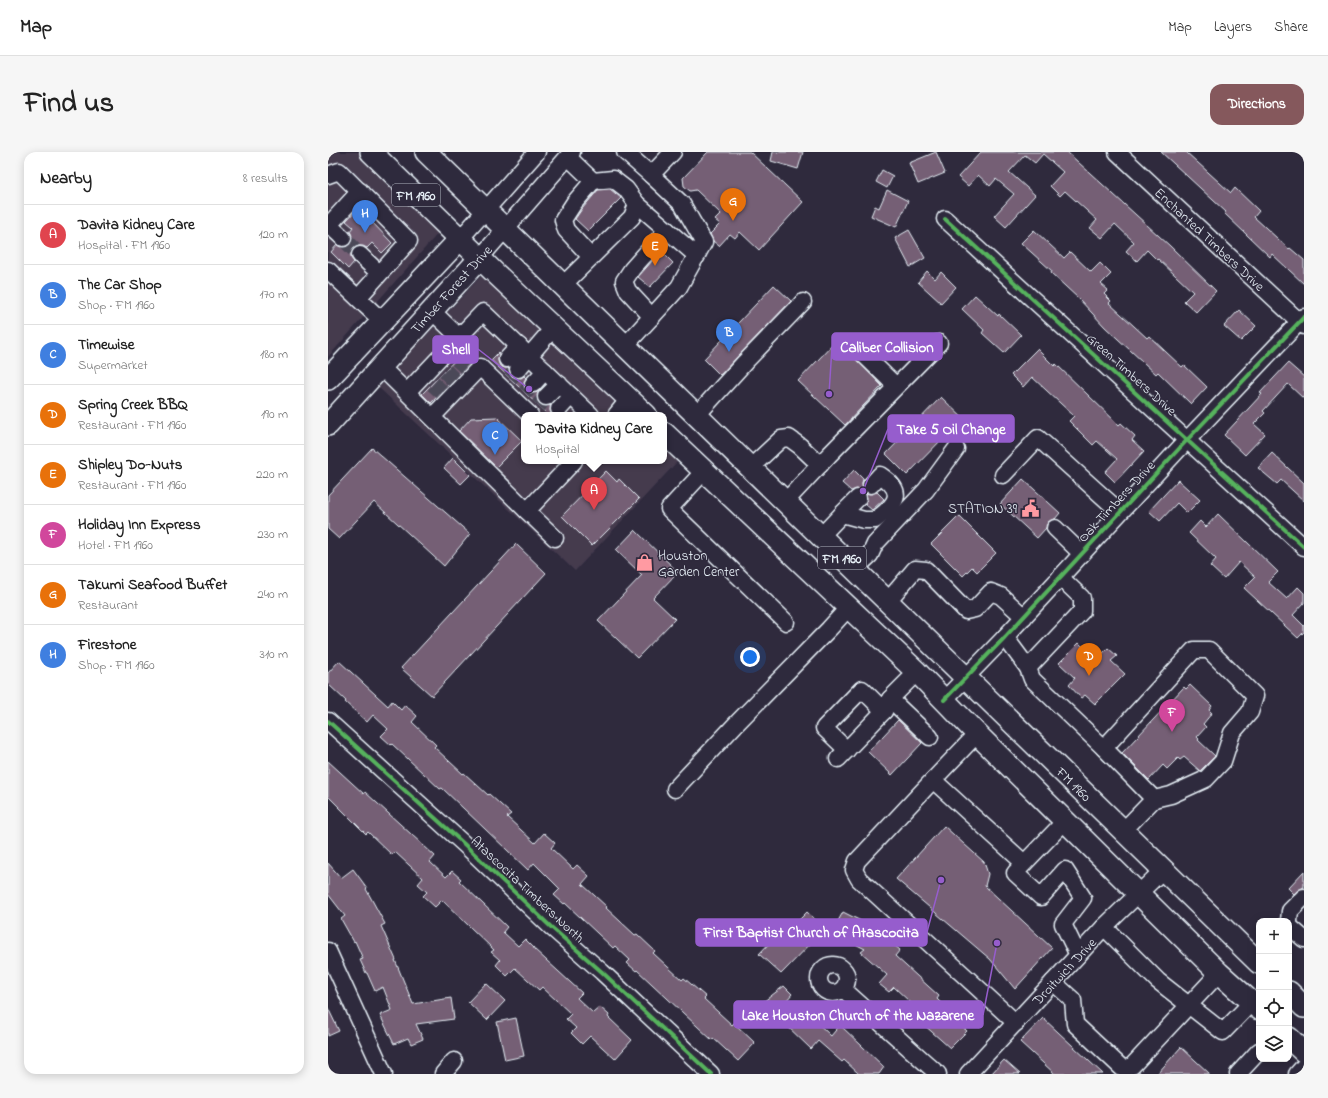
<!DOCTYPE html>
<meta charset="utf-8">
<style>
:root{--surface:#fff;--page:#f6f6f6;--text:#222;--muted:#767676;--line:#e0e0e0;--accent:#85585c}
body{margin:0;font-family:"Indie Flower",sans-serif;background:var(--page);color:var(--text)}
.controls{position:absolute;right:12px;bottom:12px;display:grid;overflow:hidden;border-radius:8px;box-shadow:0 2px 10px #0003}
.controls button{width:36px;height:36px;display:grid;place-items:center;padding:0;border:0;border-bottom:1px solid var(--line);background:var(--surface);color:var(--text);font:20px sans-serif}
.you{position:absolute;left:422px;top:505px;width:14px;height:14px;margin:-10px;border:3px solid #fff;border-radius:50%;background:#1a73e8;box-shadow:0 0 0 6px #1a73e833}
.badge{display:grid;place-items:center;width:26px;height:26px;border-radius:50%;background:var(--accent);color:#fff;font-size:13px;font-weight:700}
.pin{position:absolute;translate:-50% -33px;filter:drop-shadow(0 1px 2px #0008)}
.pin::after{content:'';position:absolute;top:21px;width:14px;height:12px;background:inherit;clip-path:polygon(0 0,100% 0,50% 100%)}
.popup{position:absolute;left:193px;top:260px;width:146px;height:52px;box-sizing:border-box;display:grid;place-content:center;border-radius:8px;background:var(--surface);filter:drop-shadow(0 1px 3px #0005);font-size:13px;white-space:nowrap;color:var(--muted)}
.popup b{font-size:15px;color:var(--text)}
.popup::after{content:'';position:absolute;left:50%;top:100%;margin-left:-8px;border:8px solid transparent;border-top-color:var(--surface)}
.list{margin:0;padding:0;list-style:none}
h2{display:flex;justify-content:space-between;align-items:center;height:52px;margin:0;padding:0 16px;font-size:17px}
h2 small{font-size:13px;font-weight:400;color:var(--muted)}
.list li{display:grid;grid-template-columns:26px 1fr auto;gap:12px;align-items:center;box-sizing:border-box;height:60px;padding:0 16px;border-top:1px solid var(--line)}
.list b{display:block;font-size:15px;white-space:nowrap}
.list p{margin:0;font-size:13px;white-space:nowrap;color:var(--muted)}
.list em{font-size:13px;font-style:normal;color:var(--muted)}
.icon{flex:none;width:22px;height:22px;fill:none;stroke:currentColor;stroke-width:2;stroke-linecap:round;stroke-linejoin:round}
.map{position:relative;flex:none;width:976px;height:922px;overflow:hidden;border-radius:12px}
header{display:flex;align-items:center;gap:24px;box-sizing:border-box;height:56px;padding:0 20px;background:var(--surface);border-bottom:1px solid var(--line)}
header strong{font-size:19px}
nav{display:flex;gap:22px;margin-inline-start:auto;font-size:14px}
.intro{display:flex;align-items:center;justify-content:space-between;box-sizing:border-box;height:96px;padding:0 24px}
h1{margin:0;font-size:28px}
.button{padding:10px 18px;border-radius:12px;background:var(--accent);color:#fff;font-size:14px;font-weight:700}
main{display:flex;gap:24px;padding:0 24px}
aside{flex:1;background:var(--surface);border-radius:12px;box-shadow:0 2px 10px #0003}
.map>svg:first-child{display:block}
.built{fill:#443a4e}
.building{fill:#755f74;stroke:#e8f1f8}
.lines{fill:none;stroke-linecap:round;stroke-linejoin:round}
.minor-tunnel{stroke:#4b4859;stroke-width:16;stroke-dasharray:16 8;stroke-linecap:butt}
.minor-casing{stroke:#e8f1f8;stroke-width:19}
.major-casing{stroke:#e8f1f8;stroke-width:24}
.minor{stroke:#2f2a3d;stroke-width:16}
.major{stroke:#2f2a3d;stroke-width:21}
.cycleway-casing{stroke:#2f2a3d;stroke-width:6}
.cycleway{stroke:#56b35d;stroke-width:4}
.labels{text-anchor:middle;stroke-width:3;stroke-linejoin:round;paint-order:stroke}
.shield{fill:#2f2a3d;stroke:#b0b5c0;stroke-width:1}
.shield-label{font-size:13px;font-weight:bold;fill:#e8f1f8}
.street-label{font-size:14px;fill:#e8f1f8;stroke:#2f2a3d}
.poi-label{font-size:14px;fill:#e8f1f8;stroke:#2f2a3d;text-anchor:end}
.leader{fill:none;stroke:#965dcd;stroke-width:1.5}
.callout-dot{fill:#965dcd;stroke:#2f2a3d;stroke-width:1.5}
.callout{fill:#965dcd;stroke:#965dcd;stroke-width:1.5}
.callout-label{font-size:15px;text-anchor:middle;font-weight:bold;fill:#fff}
</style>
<header>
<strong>Map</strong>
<nav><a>Map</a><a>Layers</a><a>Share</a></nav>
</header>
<div class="intro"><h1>Find us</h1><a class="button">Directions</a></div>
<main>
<aside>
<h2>Nearby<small>8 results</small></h2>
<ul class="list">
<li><span class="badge" style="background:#e0444e">A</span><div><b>Davita Kidney Care</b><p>Hospital · FM 1960</p></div><em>120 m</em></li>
<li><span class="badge" style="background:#3f7fe0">B</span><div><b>The Car Shop</b><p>Shop · FM 1960</p></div><em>170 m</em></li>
<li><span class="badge" style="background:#3f7fe0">C</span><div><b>Timewise</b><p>Supermarket</p></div><em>180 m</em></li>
<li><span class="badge" style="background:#e8710a">D</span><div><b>Spring Creek BBQ</b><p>Restaurant · FM 1960</p></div><em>190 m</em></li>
<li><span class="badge" style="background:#e8710a">E</span><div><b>Shipley Do-Nuts</b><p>Restaurant · FM 1960</p></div><em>220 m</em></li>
<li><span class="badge" style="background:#d1479c">F</span><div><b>Holiday Inn Express</b><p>Hotel · FM 1960</p></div><em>230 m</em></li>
<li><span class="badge" style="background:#e8710a">G</span><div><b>Takumi Seafood Buffet</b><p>Restaurant</p></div><em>240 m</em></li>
<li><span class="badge" style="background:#3f7fe0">H</span><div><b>Firestone</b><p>Shop · FM 1960</p></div><em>310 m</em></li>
</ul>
</aside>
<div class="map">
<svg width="976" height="922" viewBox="0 0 976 922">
<rect width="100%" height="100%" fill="#2f2a3d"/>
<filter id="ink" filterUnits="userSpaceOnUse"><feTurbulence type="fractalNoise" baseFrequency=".025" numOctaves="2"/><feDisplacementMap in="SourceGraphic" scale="8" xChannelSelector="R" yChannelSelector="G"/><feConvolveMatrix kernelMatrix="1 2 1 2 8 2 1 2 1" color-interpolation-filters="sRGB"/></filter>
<g filter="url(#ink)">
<!-- built -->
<g class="built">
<path d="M0,0H48L121,69L0,205Z"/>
<path d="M167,109L331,263H196V309H336V267L364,294L247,419L50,235Z"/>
</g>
<!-- building -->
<g class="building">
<path d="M380,0H422L475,50L431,98L412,80L407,86L402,82L391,94L385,89L382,82L392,72L387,68L393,62L368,38L362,39L356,34L355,26Z"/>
<path d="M445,0H475L470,17L443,9Z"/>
<path d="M608,0L617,21L590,32L581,11Z"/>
<path d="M653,0H739L842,94L888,139L868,160L856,149L865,140L830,107L829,108L819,98L809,109L798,99L806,90L787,72L774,86L762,76L769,68L737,39L732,44L722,34L735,20L715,2L707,11L697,3L681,20L707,43L678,75L666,64L686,42L668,27L662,34L650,23L640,34L630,25Z"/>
<path d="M833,0H858L903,41L907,36L931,59L926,65L961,97L962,96L976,108V132L944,102L942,105L896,61L898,60Z"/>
<path d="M554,18L565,24L559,36L548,30Z"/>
<path d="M282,37L293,46L260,79L247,67L254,57L270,38Z"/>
<path d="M559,38L580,49L568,75L543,64L547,54L551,56Z"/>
<path d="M31,55L43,66L42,68L64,91L54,101L44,91L39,96L35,94H29L25,97L23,100V106L26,110L20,117L3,100L9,93L13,95H17L22,92L24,88V84L22,79L25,75L18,69Z"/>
<path d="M581,78L597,106L582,115L567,86Z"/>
<path d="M706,78L736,106L742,100L763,120L772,111L783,122L773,132L780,138L776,142L783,149L781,151L819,186L821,184L854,215L856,213L879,235L863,252L830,220L828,222L777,175L751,147L723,121L724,119L693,91Z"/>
<path d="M333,99L345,111L322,135L310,125Z"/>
<path d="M599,119L607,127L613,120L628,135L613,151L590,130Z"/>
<path d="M446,133L463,149L392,223L376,207Z"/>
<path d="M647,143L670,164L671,162L693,183L676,201L654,181L656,178L634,157Z"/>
<path d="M911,158L928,174L913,189L896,174Z"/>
<path d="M509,188L554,234L517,273L470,229Z"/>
<path d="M139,196L148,204L103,251L94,242Z"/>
<path d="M709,197L726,214L728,212L791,273L793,271L807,284L804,288L816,299L787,330L777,320L789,307L769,289L765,293L741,269L746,264L704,225L695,235L683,223Z"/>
<path d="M171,200L170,209L172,214L177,216H181V220L184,224L188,226H193L196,224L198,226L196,230V234L198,239L203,241L211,239L209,243V248L211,251L215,254L223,253L222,259L224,263H220L163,208Z"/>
<path d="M960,211L976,225V247L960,232L935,259L937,261L926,272L937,282L917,303L896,283L934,242L932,241Z"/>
<path d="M613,245L642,273L629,286L622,279L579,323L558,302Z"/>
<path d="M169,265L194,289L168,315L131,279L143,266Z"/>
<path d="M44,296L142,382L116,414L46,350L11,387L0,377V343Z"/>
<path d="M944,301L976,331V349L953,328L949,332L930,316Z"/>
<path d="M125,306L142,323L133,332L116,316Z"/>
<path d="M526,318L535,327L534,331L536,339L528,337L523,339L514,331Z"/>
<path d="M278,319L289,330L291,327L311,347L264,394L234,364Z"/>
<path d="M695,327L732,361L727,367L720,370L718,376L709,386L672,352Z"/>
<path d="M850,328L872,348L859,361L849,351L832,369L821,359Z"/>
<path d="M549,340L556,347L544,358L537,352L539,348L538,341L541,342Z"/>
<path d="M890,362L950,420L940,430L959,447L970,435L976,441V451L965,463L976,474V480L970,486L916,436L927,425L911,410L896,427L882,414L888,407L861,381L872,369L878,375Z"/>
<path d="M631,364L668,401L649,420L644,415L635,424L603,392Z"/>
<path d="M307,378L350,420L325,446L347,467L309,506L270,469L314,423L288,398Z"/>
<path d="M188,392L218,421L104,544L73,516Z"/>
<path d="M751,491L759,499L765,493L774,502L780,496L789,504L783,509L797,522L767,552L757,543L753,546L741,533L747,526L731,511Z"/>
<path d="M11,509L60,554L64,549L73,558L77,553L89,564L84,570L108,593L106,595L135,622L136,621L160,643L161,642L183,662L179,665L207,691L216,681L227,691L223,696L245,717L249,713L261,724L254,732L279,755L278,756L307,783L309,782L327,799L325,801L354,828L356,826L378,845L376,847L404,873L406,871L427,891L410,909L385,886L384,888L309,818L308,819L299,811L302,808L287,794L285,796L237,751L236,752L226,743L232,737L206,711L200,718L114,636L112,637L64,592L63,593L53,584L60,577L45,563L39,570L17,550L18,549L0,532V521Z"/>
<path d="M862,533L884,554L881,558L884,561L875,572L878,575L869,585L871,587L870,588L887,604L872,619L856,605L852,608L850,606L839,617L835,613L821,628L794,601L856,535L858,537Z"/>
<path d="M570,568L594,591L564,623L540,600Z"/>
<path d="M0,609L36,642L37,640L107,704L102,710L118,725L124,719L133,727L131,729L179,775L175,780L190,794L197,787L206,796V797L254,841L249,846L265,861L272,855L281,863L280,865L304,888L287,907L262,884L254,892L243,881L248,876L238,867L243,862L214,835L211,838L187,816L179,824L168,813L172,808L163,800L166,798L141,774L114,748L107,755L95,744L99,740L90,732L95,726L67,700L64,703L40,680L38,682L0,644Z"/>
<path d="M616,674L656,710L660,722L657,734L724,796L687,837L662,807L568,727Z"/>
<path d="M0,711L13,726L25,717L39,736L38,737L57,772L53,774L68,808H67L85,852L123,846L126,867L88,872L95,887L83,892L80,886L66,892L52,863L64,858L55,835L47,839L39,821H38L32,808L35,807L27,789L26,790L13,767L17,764L0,742Z"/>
<path d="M976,719V735L970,738L966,742L960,736Z"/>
<path d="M479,760L497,777L453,822L431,802L450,782L454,785Z"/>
<path d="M515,760L545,775L572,798L567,804L611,844L609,847L614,852L607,860L627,876L631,872L639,879L622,896L595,872L579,855L583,851L566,835L561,840L551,832L559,823L533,800L537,797L504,780Z"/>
<path d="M158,831L177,849L159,868L140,850Z"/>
<path d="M456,834L464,842L458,849L472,868L478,860L503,884L512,873L556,915L551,922H531L516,908L514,910L490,889L483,897L455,870L453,872L435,850Z"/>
<path d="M0,856L11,879L0,884Z"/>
<path d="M188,866L196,904L177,908L169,870Z"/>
<path d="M715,866L775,922H727L692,890Z"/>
<path d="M853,895L882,922H829Z"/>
<path d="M676,908L692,922H663Z"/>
</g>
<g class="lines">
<!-- minor-tunnel -->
<g class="minor-tunnel">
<path d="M15,86L32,103"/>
<path d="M129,207L138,215"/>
<path d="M117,219L126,228"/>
<path d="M182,226L190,217"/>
<path d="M105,232L114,240"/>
<path d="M197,241L205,232"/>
<path d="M210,254L218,245"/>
</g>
<defs>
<g id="minor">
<path d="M297,0L323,23"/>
<path d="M789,0L976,174"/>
<path d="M240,5L265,29L285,27L298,37L309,52L369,104"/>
<path d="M0,23L11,19L81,89L30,146"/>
<path d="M617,67L976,395"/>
<path d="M1,73L15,86"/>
<path d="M0,74L32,39"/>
<path d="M132,87L209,0"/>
<path d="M32,103L51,121"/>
<path d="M263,105L238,78L235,68L246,51L265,29"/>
<path d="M152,106L244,0"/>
<path d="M0,118L54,169"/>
<path d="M235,133L304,65L309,52"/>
<path d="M324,165L300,139L296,129L304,117L339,78"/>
<path d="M131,185L155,160L263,263"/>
<path d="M297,194L351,135L376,90L354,52L323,23L345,0"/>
<path d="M527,194L568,234"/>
<path d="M179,207L191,194"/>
<path d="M53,215L199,359L246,309"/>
<path d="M190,217L226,175"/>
<path d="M205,232L217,219"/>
<path d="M79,240L131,185L104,159"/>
<path d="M218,245L231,232"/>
<path d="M231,257L243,244"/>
<path d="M288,263L301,247"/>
<path d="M368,264L417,210L475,150"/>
<path d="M104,265L152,215L202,263"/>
<path d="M422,316L453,287L461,286L472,294L492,313"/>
<path d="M377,318L341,357L458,470"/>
<path d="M675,323L710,286L792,360"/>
<path d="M530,346L514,362L536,368H547C569,352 578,340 552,323L543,333"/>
<path d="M457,350L501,303L611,191"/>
<path d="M199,359L227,386"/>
<path d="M727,376L754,402"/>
<path d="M492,385L514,362"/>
<path d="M526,418L542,403L547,392L598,338L628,297"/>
<path d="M559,450L587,417L598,418L638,459L647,457L663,440L673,444L696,465"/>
<path d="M677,485L700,516L704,527L776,596"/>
<path d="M700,516L754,459V446L732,425"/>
<path d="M562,547L602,585"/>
<path d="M616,548L677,485L860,287L976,165"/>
<path d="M0,569L136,692L223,775L274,820L383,922"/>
<path d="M649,582L605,628L696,711"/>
<path d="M519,598L496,576L534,537L556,559"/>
<path d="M510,607L556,559L562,547L589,520"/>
<path d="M605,628L529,709L526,718L531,727L688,871"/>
<path d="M347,637L408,572L501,477L521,455"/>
<path d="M738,668L687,721L713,745L737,718L755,746L735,772L750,803"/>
<path d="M795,679L826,647L843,643L878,627L895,609L904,581L922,560L927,544L881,498H866L776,596L826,647"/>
<path d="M961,769L962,759L976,745"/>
<path d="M961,774L976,787"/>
<path d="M776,775L830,829L895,880L924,850"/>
<path d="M0,799L56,922"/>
<circle cx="505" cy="827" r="14"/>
<path d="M725,830L745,848L747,872L795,917L804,914L891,821"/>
<path d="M515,837L610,922"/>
<path d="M115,922L126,909"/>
<path d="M640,922L776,775L835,718"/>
<path d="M910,922L931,899"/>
<path d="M969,922L976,914"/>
</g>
<g id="major">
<path d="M43,0L167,121L318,263"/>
<path d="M98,0L931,811"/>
<path d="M0,227L132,87"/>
<path d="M0,273L152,106"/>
<path d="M336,281L589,520L649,582L891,821L931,857"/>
<path d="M961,840L976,855"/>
<path d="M961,886L976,900"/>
</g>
</defs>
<!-- minor casing -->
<use href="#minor" class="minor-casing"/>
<!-- major casing -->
<use href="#major" class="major-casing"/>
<!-- minor -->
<use href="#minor" class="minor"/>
<!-- major -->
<use href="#major" class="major"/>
<defs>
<g id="cycleway">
<path d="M617,67L976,395"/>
<path d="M616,548L677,485L860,287L976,165"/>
<path d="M0,569L136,692L223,775L274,820L383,922"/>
</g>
</defs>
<!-- cycleway casing -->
<use href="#cycleway" class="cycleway-casing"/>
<!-- cycleway -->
<use href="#cycleway" class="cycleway"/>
</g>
</g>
<!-- icons -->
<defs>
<symbol id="civic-bare" viewBox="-9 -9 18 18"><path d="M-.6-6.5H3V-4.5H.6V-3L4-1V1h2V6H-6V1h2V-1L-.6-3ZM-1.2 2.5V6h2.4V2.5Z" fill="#ff9aa2" stroke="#2f2a3d" stroke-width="2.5" paint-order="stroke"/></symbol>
<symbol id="shop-bare" viewBox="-9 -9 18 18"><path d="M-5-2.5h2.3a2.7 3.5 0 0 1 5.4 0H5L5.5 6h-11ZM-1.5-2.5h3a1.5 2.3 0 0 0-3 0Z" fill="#ff9aa2" stroke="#2f2a3d" stroke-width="2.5" paint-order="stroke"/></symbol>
</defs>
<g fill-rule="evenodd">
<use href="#civic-bare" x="690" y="344" width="25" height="25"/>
<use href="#shop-bare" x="304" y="398" width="25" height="25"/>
</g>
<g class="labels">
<!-- shield labels -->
<g class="shield">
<rect x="64" y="32" width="48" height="22" rx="3"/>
<rect x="490" y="395" width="48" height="22" rx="3"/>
</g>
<g class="shield-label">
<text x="88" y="48">FM 1960</text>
<text x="514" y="411">FM 1960</text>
</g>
<!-- street labels -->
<g class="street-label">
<text transform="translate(882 87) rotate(43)" y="5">Enchanted Timbers Drive</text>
<text transform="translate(123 137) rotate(-48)" y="5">Timber Forest Drive</text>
<text transform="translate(804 222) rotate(42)" y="5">Green Timbers Drive</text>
<text transform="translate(788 349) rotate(-47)" y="5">Oak Timbers Drive</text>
<text transform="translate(746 632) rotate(44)" y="5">FM 1960</text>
<text transform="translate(200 737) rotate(43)" y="5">Atascocita Timbers North</text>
<text transform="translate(736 819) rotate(-47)" y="5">Droitwich Drive</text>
</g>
<!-- poi labels -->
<g class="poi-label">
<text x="689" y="361">STATION 39</text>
<text x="330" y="408" text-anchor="start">Houston<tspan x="330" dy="16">Garden Center</tspan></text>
</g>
</g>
<!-- callouts -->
<path class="leader" d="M501 242L504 195M201 237L150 197M535 339L560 277M613 728L599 780M669 791L655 863"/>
<g class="callout-dot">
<circle cx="501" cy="242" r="4"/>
<circle cx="201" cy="237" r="4"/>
<circle cx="535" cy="339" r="4"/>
<circle cx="613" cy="728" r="4"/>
<circle cx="669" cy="791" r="4"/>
</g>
<g class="callout">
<rect x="504" y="181" width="110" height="27" rx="4"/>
<rect x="105" y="184" width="45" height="27" rx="4"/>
<rect x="560" y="263" width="126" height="27" rx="4"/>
<rect x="368" y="767" width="231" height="27" rx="4"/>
<rect x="406" y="849" width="249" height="27" rx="4"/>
</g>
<g class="callout-label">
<text x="559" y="200">Caliber Collision</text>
<text x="128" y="202">Shell</text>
<text x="623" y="282">Take 5 Oil Change</text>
<text x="483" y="785">First Baptist Church of Atascocita</text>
<text x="530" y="868">Lake Houston Church of the Nazarene</text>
</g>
</svg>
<div class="controls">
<button>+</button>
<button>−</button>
<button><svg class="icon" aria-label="locate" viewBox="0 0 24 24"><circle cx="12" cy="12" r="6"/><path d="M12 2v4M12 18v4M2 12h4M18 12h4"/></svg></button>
<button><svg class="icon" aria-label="layers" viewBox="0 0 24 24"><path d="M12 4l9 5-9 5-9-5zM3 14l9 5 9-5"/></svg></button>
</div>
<div class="you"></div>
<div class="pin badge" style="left:266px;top:358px;background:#e0444e">A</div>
<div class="popup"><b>Davita Kidney Care</b>Hospital</div>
<div class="pin badge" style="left:401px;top:200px;background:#3f7fe0">B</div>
<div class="pin badge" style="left:167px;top:303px;background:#3f7fe0">C</div>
<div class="pin badge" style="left:761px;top:524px;background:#e8710a">D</div>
<div class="pin badge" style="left:327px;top:114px;background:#e8710a">E</div>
<div class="pin badge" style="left:844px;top:580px;background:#d1479c">F</div>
<div class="pin badge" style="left:405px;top:69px;background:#e8710a">G</div>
<div class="pin badge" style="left:37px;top:81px;background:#3f7fe0">H</div>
</div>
</main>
